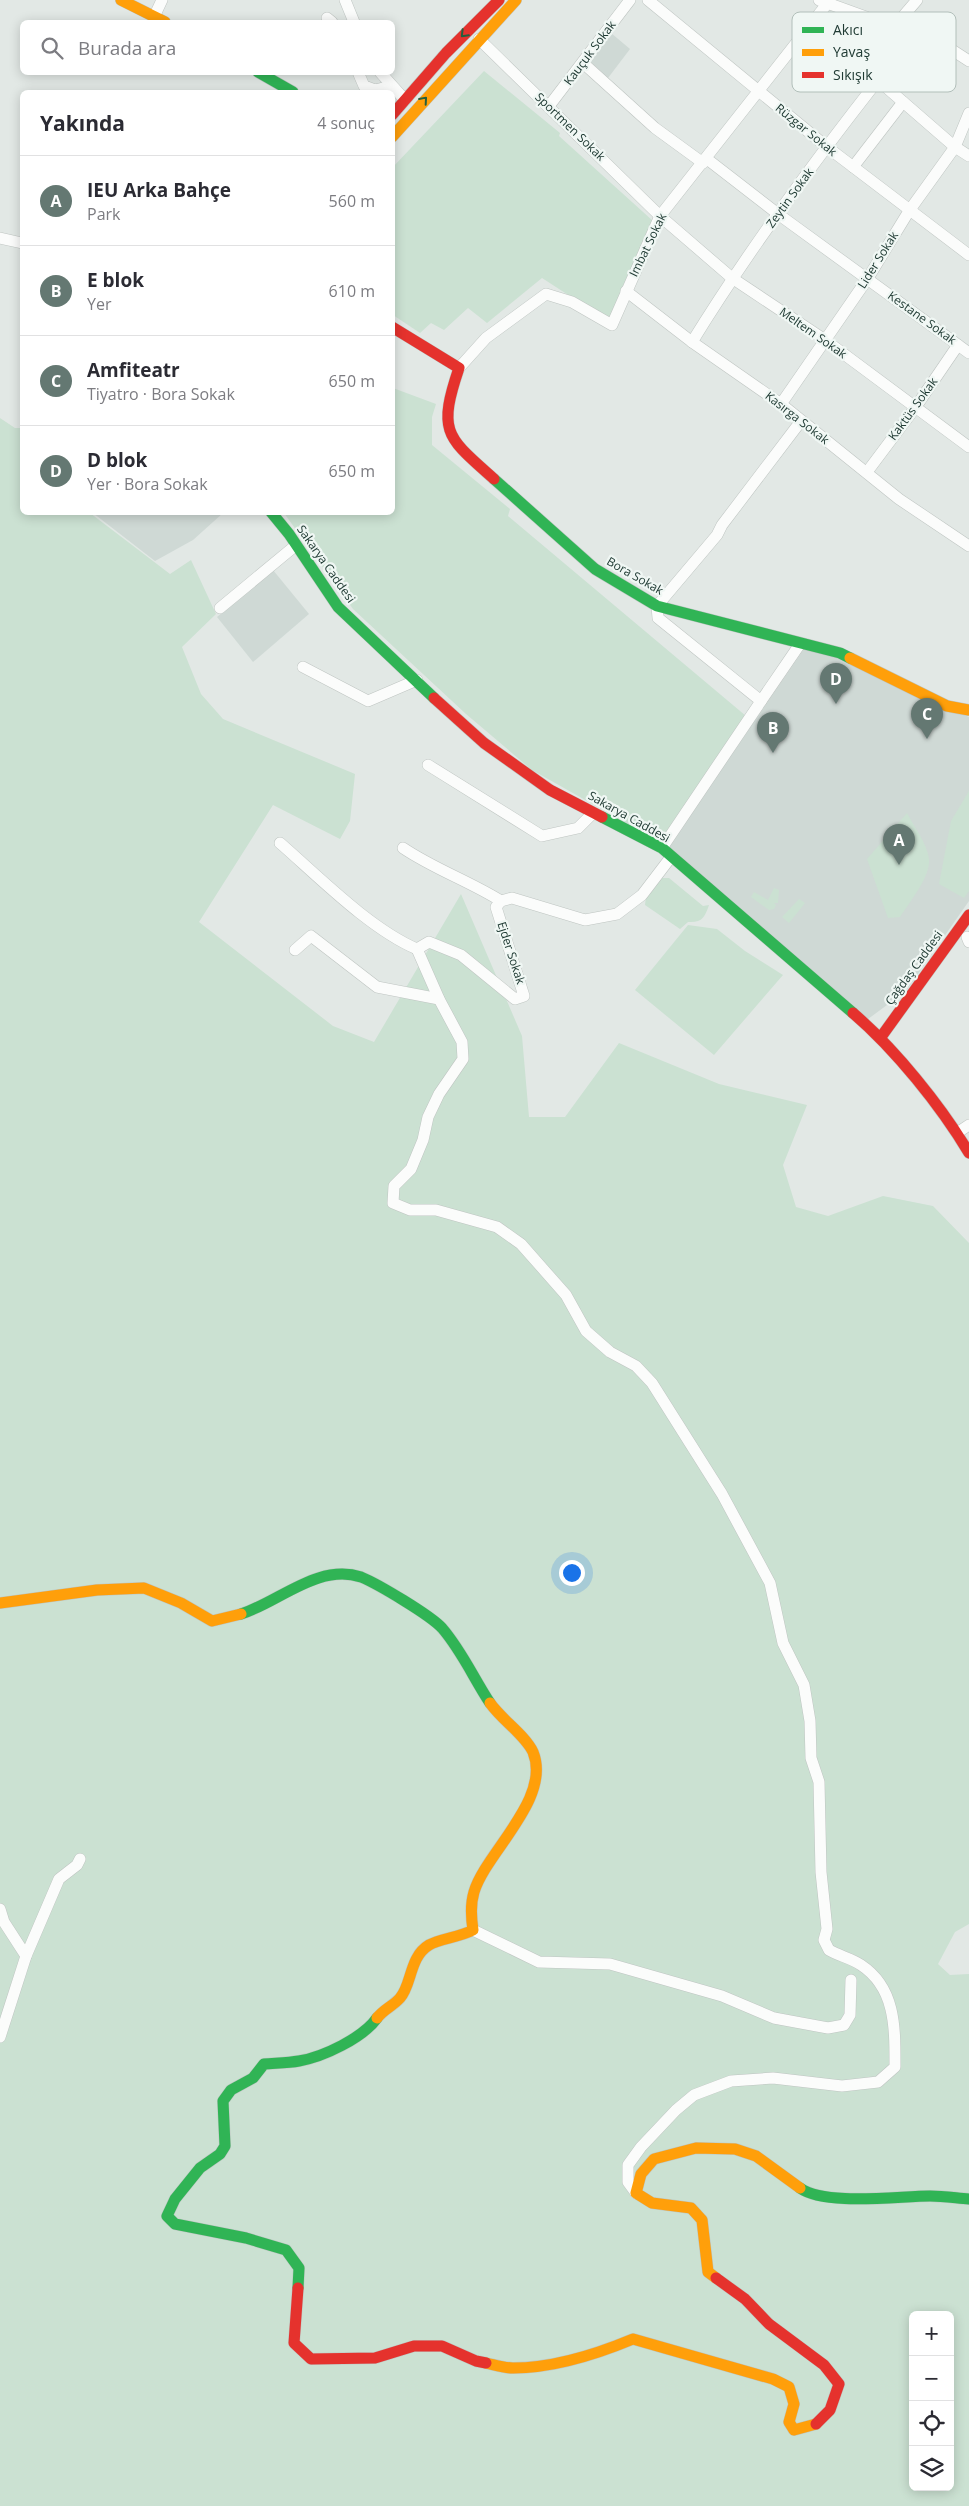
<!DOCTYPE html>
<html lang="tr">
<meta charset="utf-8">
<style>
:root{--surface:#fff;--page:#f2f2f3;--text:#2b2b33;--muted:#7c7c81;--line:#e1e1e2;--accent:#647872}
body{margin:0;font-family:"Open Sans",sans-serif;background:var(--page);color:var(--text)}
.controls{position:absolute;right:15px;bottom:15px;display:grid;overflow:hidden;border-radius:8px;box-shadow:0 2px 12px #0003}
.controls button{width:45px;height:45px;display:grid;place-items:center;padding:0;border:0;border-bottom:1px solid var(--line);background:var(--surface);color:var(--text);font:25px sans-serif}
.you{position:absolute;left:571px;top:1572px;width:18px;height:18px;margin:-12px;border:4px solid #fff;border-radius:50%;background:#1a73e8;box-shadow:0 0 0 8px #1a73e833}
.badge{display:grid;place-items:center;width:32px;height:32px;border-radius:50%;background:var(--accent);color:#fff;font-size:16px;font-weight:700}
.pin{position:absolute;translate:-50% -41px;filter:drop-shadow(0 1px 2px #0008)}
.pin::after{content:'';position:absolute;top:26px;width:18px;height:15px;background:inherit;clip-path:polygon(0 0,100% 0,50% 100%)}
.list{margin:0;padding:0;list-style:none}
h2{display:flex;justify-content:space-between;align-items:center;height:65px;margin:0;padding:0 20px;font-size:21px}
h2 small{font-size:16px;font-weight:400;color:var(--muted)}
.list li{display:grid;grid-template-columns:32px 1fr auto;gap:15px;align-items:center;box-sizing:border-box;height:90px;padding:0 20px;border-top:1px solid var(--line)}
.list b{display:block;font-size:19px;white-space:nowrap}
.list p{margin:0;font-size:16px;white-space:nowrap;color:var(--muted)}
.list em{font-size:16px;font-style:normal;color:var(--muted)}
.icon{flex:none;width:28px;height:28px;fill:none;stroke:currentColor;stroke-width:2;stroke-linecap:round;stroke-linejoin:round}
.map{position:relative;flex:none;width:969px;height:2506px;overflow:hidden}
.search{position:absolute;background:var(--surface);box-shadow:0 2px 12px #0003;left:20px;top:20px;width:375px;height:55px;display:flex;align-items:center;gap:12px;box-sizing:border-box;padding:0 18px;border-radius:8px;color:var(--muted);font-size:19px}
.panel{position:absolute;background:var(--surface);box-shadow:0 2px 12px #0003;left:20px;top:90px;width:375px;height:425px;border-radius:8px}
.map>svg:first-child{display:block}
.built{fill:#cfd9d5}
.green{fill:#cbe1d2;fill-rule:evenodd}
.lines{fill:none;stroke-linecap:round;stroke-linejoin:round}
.street-casing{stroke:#bfc5c2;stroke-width:12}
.fast-casing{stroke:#bec5c2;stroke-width:12}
.slow-casing{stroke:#bec5c2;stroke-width:12}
.jam-casing{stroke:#bec5c2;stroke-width:12}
.street{stroke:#fbfcfb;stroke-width:11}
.fast{stroke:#30b455;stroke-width:11}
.slow{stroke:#ff9f0a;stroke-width:11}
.jam{stroke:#e5322d;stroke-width:11}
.oneway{stroke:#255f3e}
.labels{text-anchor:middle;stroke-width:4.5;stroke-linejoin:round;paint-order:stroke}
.street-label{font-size:12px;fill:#203b34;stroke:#f0f7f4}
.key{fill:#f0f7f4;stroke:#b2bfba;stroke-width:1}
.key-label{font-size:14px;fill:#203b34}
</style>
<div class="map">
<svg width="969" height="2506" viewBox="0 0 969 2506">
<rect width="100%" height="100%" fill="#e2e8e5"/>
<!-- built -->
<g class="built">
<path d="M611,33L630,49L608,78L589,60Z"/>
<path d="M93,513H223L193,540L155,561Z"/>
<path d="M273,570L309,614L253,662L217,617Z"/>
<path d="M804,649L839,657L969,717V901L906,991L864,1022L667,848Z"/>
</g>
<!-- green -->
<g class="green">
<path d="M484,71L560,133L559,136L653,221L610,322L542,278L487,323L468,308L444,330L431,323L420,333L393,315L392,168Z"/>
<path d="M393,388L436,404L432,417V445L510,509L508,516L746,716L660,842L532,770L466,714L353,609L284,513L392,512Z"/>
<path d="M0,418L15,428H22V512L90,513L170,574L191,560L216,614L182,647L201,694L223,719L355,774L350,821L340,839L273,805L199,922L333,1026L374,1042L461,894L522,1036L529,1117H565L619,1043L719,1084L807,1105L783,1165L796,1207L828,1216L883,1196L933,1206L969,1243V1924L955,1932L938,1964L950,1975L969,1974V2506H0ZM913,2315H950V2487H913Z"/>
<path d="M969,791V891L964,898L939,884L951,821Z"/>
<path d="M907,813C914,827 927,843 929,859C931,876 909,903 900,917L888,918L867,859Z"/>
<path d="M661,878H669L703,906L709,905C705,917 702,923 688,922L680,929L645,905L646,897Z"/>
<path d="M774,888L779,890L778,903H774L776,905L774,909L769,910L751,897L754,892L768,900Z"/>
<path d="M799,899L805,903L789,923L782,917Z"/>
<path d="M688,925L717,929L745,951L783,975L714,1055L635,990Z"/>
</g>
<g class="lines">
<defs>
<g id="street">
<path d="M345,0L354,22"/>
<path d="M648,0L827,147L969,255"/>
<path d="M819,0L946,46L969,61"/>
<path d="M154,17L162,0"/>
<path d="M327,18L332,22"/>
<path d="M811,22L955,147L969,156"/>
<path d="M893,28L917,0"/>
<path d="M479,39L660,216L732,278L825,340L969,447"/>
<path d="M583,63L655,128L703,163"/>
<path d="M358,72L364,86L375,90L391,86"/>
<path d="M380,72L405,100"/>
<path d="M549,106L630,0"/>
<path d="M707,159L778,214L969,353"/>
<path d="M853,167L903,102"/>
<path d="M0,238L22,243"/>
<path d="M626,291L692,342L781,404L899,499L969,546"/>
<path d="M692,342C758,235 835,133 914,35"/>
<path d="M459,368L486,338L546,294L572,302L612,325L660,216L830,0"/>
<path d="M781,404L868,278L909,211L955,147L969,113"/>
<path d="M867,472L915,408L958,345"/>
<path d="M220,608L295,546"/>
<path d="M303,667L368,701L417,680"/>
<path d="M761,701L800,644"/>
<path d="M428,765L542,836L578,828L593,813"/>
<path d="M280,843C319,877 370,929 417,949L429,942L461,955L515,999L524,996L496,907L501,901L512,898L585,920L617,914L642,895L671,857"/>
<path d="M403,848C434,869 469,881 501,901"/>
<path d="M662,848L761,701L658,618L657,606L717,535L722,525L801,421"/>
<path d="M967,937L969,942"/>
<path d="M417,949L439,999L462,1042L463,1059L439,1094L428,1117L423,1140L411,1169L394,1186L393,1203L410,1210H436L497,1227L521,1244L566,1295L586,1331L610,1352L636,1366L652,1383L722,1494L770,1583L783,1643L804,1685L810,1721L811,1758L819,1782L821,1872L827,1929L824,1940L829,1950C839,1956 851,1958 861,1965C896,1988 895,2028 895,2067L878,2082L842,2086L773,2078L731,2081L694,2095L676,2110L641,2147L628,2165V2182L636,2193"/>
<path d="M295,950L311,936L377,987L439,999"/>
<path d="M957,1133L969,1125"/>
<path d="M0,1909L4,1922L26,1956"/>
<path d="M473,1930L539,1962L610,1964L722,1996L774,2018L828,2028L844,2025L850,2015L851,1980"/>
<path d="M0,2037L26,1956L59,1879L77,1865L80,1859"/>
</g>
<g id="fast">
<path d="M258,72L293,92"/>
<path d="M494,479L595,569L657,606L840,653L850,658"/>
<path d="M271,512L289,534L338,607L434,698"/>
<path d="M602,817L662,848L853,1013"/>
<path d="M241,1614C279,1602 318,1563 361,1577C378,1584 430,1615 442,1628C462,1651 474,1679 490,1703"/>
<path d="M800,2188C825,2206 898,2196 930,2196C943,2196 956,2198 969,2199"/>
<path d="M298,2288L299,2268L286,2250L246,2238L175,2224L167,2216L175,2199L200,2168L220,2154L225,2146L223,2101L231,2090L253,2078L264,2064C276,2063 288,2063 299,2061C323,2057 363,2038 377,2018"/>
</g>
<g id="slow">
<path d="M121,0L165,22"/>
<path d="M392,137L516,0"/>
<path d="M850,658L947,706L969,710"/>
<path d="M0,1603L97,1590L144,1588L181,1603L212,1621L241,1614"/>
<path d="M377,2018C384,2009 393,2006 400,1998C412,1985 409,1957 429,1945C439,1939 460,1937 473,1930C471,1917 470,1905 474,1892C486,1852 552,1799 533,1752C525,1735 502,1720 490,1703"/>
<path d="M716,2278L708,2272L702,2220L691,2208L652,2203L636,2193L641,2174L654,2159L696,2148L735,2149L756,2156L800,2188"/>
<path d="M486,2363C495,2365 504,2368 513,2368C552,2368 597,2354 633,2339L773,2379L789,2387L794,2404L789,2422L794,2430L816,2424"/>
</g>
<g id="jam">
<path d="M392,115L446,53L499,0"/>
<path d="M392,327L459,368C437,433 447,437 494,479"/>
<path d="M434,698L484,743L550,790L602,817"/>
<path d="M853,1013C895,1049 941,1106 969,1153"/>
<path d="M881,1037L969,915"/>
<path d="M716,2278L745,2299L769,2324L824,2365L839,2384L830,2410L816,2424"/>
<path d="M298,2288L294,2343L311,2359L375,2358L414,2346H442L476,2361L486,2363"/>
</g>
</defs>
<!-- street casing -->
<use href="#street" class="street-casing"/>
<!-- fast casing -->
<use href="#fast" class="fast-casing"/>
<!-- slow casing -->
<use href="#slow" class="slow-casing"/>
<!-- jam casing -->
<use href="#jam" class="jam-casing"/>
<!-- street -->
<use href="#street" class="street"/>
<!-- fast -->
<use href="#fast" class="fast"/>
<!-- slow -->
<use href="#slow" class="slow"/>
<!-- jam -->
<use href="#jam" class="jam"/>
</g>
<!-- one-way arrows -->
<defs><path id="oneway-chevron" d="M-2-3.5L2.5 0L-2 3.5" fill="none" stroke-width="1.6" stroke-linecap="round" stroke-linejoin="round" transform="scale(1.25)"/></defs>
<g class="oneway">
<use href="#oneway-chevron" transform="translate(464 34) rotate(135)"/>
<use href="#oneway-chevron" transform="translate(424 100) rotate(-49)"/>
</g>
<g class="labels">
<!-- street labels -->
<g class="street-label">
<text transform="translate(590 53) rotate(-53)" y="4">Kauçuk Sokak</text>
<text transform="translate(570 127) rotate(44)" y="4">Sportmen Sokak</text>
<text transform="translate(806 130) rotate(39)" y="4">Rüzgar Sokak</text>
<text transform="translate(790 198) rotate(-54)" y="4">Zeytin Sokak</text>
<text transform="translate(648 245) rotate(-64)" y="4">Imbat Sokak</text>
<text transform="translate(878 260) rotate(-58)" y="4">Lider Sokak</text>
<text transform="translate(922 318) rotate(36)" y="4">Kestane Sokak</text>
<text transform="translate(813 333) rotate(35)" y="4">Meltem Sokak</text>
<text transform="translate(913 409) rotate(-54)" y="4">Kaktüs Sokak</text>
<text transform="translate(797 418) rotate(38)" y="4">Kasırga Sokak</text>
<text transform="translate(326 564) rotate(55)" y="4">Sakarya Caddesi</text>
<text transform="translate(635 576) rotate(30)" y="4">Bora Sokak</text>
<text transform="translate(629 817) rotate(29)" y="4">Sakarya Caddesi</text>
<text transform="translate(511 953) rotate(72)" y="4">Ejder Sokak</text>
<text transform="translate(914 968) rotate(-54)" y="4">Çağdaş Caddesi</text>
</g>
</g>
<!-- legend -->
<rect x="792" y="12" width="164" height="80" rx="8" class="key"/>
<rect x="802" y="27" width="22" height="6" fill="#30b455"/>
<rect x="802" y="49" width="22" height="7" fill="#ff9f0a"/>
<rect x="802" y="72" width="22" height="6" fill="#e5322d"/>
<g class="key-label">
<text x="833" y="35">Akıcı</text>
<text x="833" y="57">Yavaş</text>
<text x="833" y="80">Sıkışık</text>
</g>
</svg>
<div class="controls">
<button>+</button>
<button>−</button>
<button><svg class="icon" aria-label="locate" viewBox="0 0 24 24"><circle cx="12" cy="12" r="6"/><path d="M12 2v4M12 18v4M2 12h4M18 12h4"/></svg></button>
<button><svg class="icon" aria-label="layers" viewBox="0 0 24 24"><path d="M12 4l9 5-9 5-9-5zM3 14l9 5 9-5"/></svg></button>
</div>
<div class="you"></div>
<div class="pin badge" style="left:899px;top:865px">A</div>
<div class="pin badge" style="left:773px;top:753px">B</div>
<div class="pin badge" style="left:927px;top:739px">C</div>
<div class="pin badge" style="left:836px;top:704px">D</div>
<div class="search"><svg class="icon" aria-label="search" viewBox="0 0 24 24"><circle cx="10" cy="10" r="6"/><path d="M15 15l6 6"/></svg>Burada ara</div>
<section class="panel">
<h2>Yakında<small>4 sonuç</small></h2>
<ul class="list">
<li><span class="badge">A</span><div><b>IEU Arka Bahçe</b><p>Park</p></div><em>560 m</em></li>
<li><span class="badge">B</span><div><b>E blok</b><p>Yer</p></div><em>610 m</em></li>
<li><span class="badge">C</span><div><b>Amfiteatr</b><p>Tiyatro · Bora Sokak</p></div><em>650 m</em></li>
<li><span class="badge">D</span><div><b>D blok</b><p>Yer · Bora Sokak</p></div><em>650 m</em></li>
</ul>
</section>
</div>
